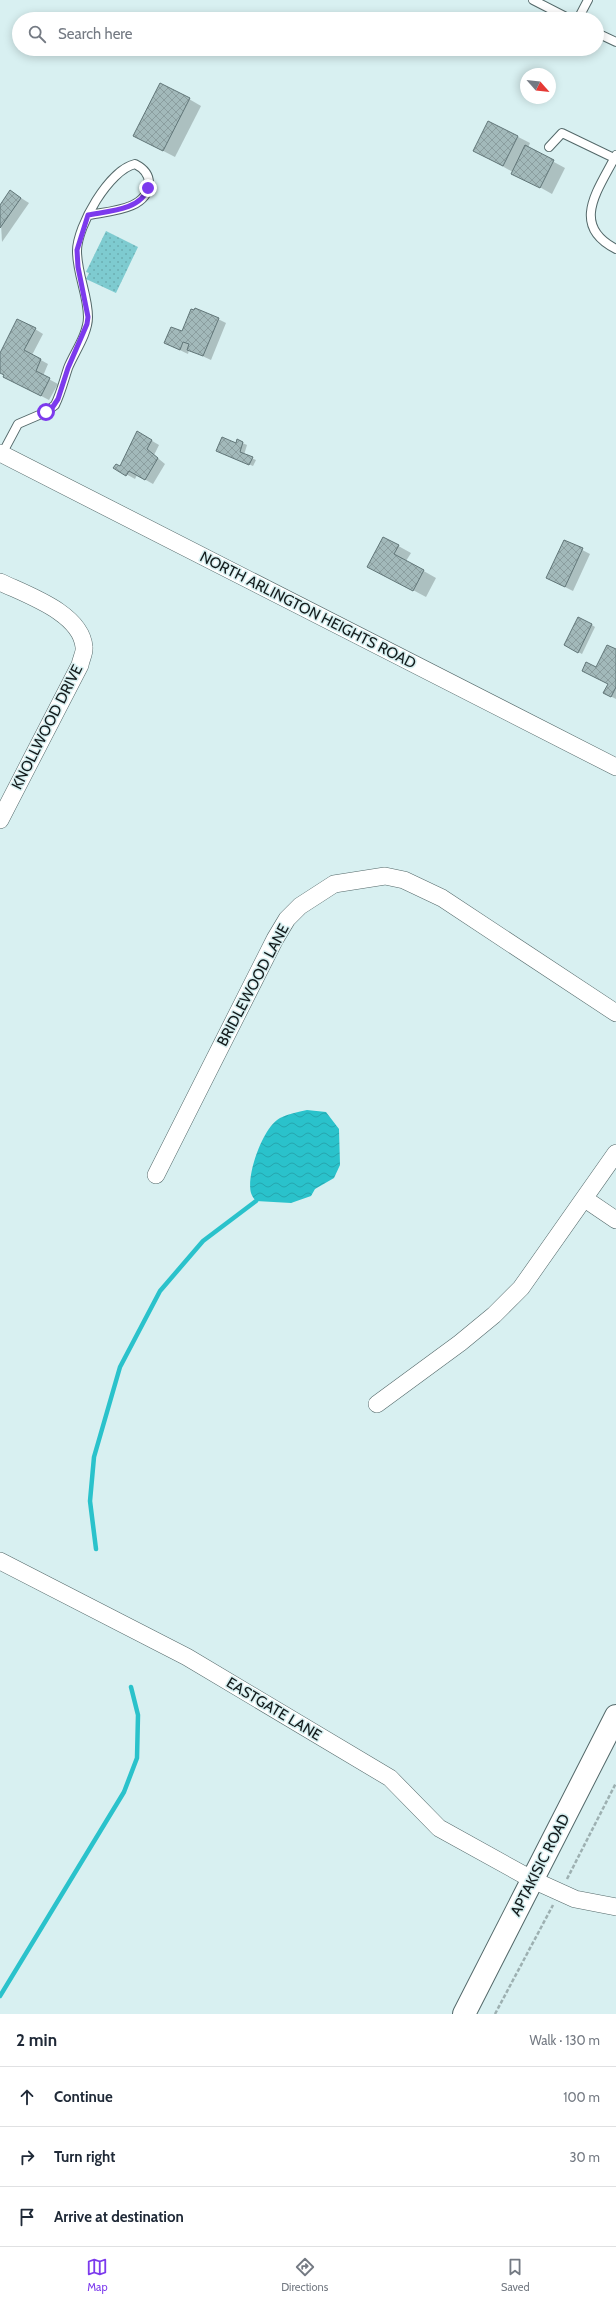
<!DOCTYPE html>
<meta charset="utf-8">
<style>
:root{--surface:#fff;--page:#f6f6f7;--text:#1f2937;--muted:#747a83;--line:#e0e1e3;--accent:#7c3aed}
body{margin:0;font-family:Cabin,sans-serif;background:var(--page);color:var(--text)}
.compass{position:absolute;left:520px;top:68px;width:36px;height:36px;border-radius:50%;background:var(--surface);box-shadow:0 2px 10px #0003;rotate:117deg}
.stop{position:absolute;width:12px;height:12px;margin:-9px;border:3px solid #7c3aed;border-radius:50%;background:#fff}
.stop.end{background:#7c3aed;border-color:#fff;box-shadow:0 1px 4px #0008}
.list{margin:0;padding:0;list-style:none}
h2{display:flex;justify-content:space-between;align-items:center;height:52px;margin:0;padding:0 16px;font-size:17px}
h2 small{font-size:13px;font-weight:400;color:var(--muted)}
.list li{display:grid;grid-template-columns:26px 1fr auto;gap:12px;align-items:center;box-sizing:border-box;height:60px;padding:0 16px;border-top:1px solid var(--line)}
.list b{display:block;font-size:15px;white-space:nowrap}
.list em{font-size:13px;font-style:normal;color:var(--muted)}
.icon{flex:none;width:22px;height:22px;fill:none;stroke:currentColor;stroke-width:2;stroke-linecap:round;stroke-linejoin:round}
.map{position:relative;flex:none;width:616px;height:2014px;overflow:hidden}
.search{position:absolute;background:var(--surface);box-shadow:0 2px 10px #0003;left:12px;right:12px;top:12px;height:44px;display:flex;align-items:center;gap:10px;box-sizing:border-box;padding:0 14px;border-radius:22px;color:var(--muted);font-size:15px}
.sheet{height:232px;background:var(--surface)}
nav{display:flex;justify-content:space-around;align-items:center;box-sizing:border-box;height:56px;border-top:1px solid var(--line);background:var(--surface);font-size:11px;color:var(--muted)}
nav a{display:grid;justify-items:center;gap:2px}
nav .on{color:var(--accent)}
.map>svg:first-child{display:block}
.grass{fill:url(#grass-dots)}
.water{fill:url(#water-waves)}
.shadow{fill:#0003}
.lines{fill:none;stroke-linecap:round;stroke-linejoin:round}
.stream{stroke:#2ac2cb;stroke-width:4.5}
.building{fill:url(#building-cross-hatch);stroke:#617678}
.lane-casing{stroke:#536869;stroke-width:10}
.street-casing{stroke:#536869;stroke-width:18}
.secondary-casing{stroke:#536869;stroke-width:24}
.path{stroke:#9db0b1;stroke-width:2.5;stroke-dasharray:4 2;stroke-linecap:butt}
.lane{stroke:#fff;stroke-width:8}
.street{stroke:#fff;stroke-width:17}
.secondary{stroke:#fff;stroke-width:22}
.route{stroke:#7c3aed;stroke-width:5}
.labels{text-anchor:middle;stroke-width:3;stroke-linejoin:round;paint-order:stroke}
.street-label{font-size:15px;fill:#131b1c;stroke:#d8f0f1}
</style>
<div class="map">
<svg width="616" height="2014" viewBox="0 0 616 2014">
<defs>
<pattern id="grass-dots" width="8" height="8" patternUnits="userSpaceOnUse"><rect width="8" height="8" fill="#7ecbd0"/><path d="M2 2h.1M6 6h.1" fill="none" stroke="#6caeb2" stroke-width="1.8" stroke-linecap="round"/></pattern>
<pattern id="water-waves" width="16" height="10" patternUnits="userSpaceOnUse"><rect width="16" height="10" fill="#2ac2cb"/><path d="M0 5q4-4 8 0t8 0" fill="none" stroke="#25a6ae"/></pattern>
<pattern id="building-cross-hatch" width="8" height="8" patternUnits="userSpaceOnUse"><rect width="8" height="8" fill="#a2b9ba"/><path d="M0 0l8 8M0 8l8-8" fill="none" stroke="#8b9e9f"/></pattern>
</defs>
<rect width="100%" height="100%" fill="#d8f0f1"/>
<!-- grass -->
<path class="grass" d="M106,231L138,247L116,293L86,279L89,273L86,272Z"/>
<!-- water -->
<path class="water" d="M307,1110L326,1112L339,1129L340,1165L334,1178L315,1189L311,1196L291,1203L256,1201C254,1199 252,1196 251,1193C246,1175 263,1127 280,1118C288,1114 298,1112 307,1110Z"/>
<!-- shadow -->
<g class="shadow">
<path d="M189,99L201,106L175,157L146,142Z"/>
<path d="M489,122L530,143L528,148L565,168L552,194L486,157Z"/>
<path d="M10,191L29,203L2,242L0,207Z"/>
<path d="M218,319L226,323L211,360L189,350L188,354L165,343L183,333Z"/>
<path d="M35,329L43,334L32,355L48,364L43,376L58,384L49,400L12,381L0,372V355Z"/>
<path d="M137,432L159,445L154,455L165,464L153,484L137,475L135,479L115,468L120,467Z"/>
<path d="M238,441L247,445L244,455L256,460L253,466L221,452L236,444Z"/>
<path d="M384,538L411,553L406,561L436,578L426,597L381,573Z"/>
<path d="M565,541L590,554L573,591L555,582Z"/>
<path d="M592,625L595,627L582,654L565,645Z"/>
<path d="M616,650V699L604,693L609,684L583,671L596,669Z"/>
</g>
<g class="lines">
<!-- stream -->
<g class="stream">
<path d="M96,1549L90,1501L94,1457L120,1367L160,1291L203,1241L256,1201"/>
<path d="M0,1996L124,1792L137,1758L138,1715L131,1687"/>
</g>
</g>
<!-- building -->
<g class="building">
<path d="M160,83L190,98L163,151L133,136Z"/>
<path d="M488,121L518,136L503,166L473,151Z"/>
<path d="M525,145L554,160L540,188L511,174Z"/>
<path d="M10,190L21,198L0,228V205Z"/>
<path d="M195,308L219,318L203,356L187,350L189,344L183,342L180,350L164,343L171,327L182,331L191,309L194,310Z"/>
<path d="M17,319L36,328L24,350L41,359L36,371L50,378L41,396L3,377L4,375L0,373V353Z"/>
<path d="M137,431L152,440L147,449L158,458L145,480L129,471L126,476L113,468L116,464L120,466Z"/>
<path d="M222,437L236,443L237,439L243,442L240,452L253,457L249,465L216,451Z"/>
<path d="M383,537L399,545L394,554L424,570L413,591L367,567Z"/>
<path d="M564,540L583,548L565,587L546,578Z"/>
<path d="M578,617L592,624L578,653L564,645Z"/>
<path d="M607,645L616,649V687L611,697L603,693L608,684L582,671L586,662L596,667Z"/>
</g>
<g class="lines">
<defs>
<g id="lane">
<path d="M533,0L570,19"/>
<path d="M578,19L588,0"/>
<path d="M597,33L616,42"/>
<path d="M549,147L562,133L614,158"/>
<path d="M616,155C599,189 569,225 616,249"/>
<path d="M2,454L18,424L46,412L55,405C61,393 64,380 68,368C74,353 88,334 88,317C88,295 77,274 77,251C77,226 109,170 135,164C143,168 149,174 149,183C148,210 109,211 89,215"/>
</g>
<g id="street">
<path d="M0,453L616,767"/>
<path d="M0,582C27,595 81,613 84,647C85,652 81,659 80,665L0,820"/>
<path d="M156,1175L275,939L287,919L300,906L334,884L385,876L404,880L442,898L616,1013"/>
<path d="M585,1199L616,1220"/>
<path d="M377,1404L460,1343L494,1315L521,1288L616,1153"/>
<path d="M0,1561L187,1657L390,1778L439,1828L533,1880L575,1899L616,1907"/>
</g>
<path id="secondary" d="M464,2014L616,1716"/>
</defs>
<!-- lane casing -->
<use href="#lane" class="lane-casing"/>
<!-- street casing -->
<use href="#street" class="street-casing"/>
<!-- secondary casing -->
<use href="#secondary" class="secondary-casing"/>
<!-- path -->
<g class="path">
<path d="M567,1879L616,1783"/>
<path d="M495,2014L553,1905"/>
</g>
<!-- lane -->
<use href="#lane" class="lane"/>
<!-- street -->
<use href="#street" class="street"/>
<!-- secondary -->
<use href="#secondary" class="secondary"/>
</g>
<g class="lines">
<!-- route -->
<path class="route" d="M46,412L52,408L58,399L68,368L87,324L88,317L78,267L77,250L88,215C109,211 141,210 148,188"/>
</g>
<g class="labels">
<!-- street labels -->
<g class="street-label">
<text transform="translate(308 610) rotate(27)" y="5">NORTH ARLINGTON HEIGHTS ROAD</text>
<text transform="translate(47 727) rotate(-63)" y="5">KNOLLWOOD DRIVE</text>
<text transform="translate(253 985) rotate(-62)" y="5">BRIDLEWOOD LANE</text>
<text transform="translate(274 1709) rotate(31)" y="5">EASTGATE LANE</text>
<text transform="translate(540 1865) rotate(-63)" y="5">APTAKISIC ROAD</text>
</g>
</g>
</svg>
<svg class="compass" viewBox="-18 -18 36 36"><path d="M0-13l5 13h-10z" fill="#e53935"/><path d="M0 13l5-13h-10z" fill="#747a83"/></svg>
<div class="stop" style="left:46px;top:412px"></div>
<div class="stop end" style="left:148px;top:188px"></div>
<div class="search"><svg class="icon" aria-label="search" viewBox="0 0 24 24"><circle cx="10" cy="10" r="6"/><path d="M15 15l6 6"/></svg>Search here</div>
</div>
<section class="sheet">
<h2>2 min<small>Walk · 130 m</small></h2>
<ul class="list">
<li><svg class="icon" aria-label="ahead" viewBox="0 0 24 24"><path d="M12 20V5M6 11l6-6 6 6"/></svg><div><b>Continue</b></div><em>100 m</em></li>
<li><svg class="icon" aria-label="right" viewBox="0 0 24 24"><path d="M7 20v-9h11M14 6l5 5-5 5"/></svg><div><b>Turn right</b></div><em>30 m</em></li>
<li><svg class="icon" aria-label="arrive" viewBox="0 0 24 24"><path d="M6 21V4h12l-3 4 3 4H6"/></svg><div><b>Arrive at destination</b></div></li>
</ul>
</section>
<nav>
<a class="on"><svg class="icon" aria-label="map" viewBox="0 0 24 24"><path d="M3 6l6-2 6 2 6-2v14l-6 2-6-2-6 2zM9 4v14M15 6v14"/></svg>Map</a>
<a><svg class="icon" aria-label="directions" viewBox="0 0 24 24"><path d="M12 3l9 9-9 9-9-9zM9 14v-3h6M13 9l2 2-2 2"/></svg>Directions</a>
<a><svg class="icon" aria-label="saved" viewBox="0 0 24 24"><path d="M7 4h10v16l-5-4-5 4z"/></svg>Saved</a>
</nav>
